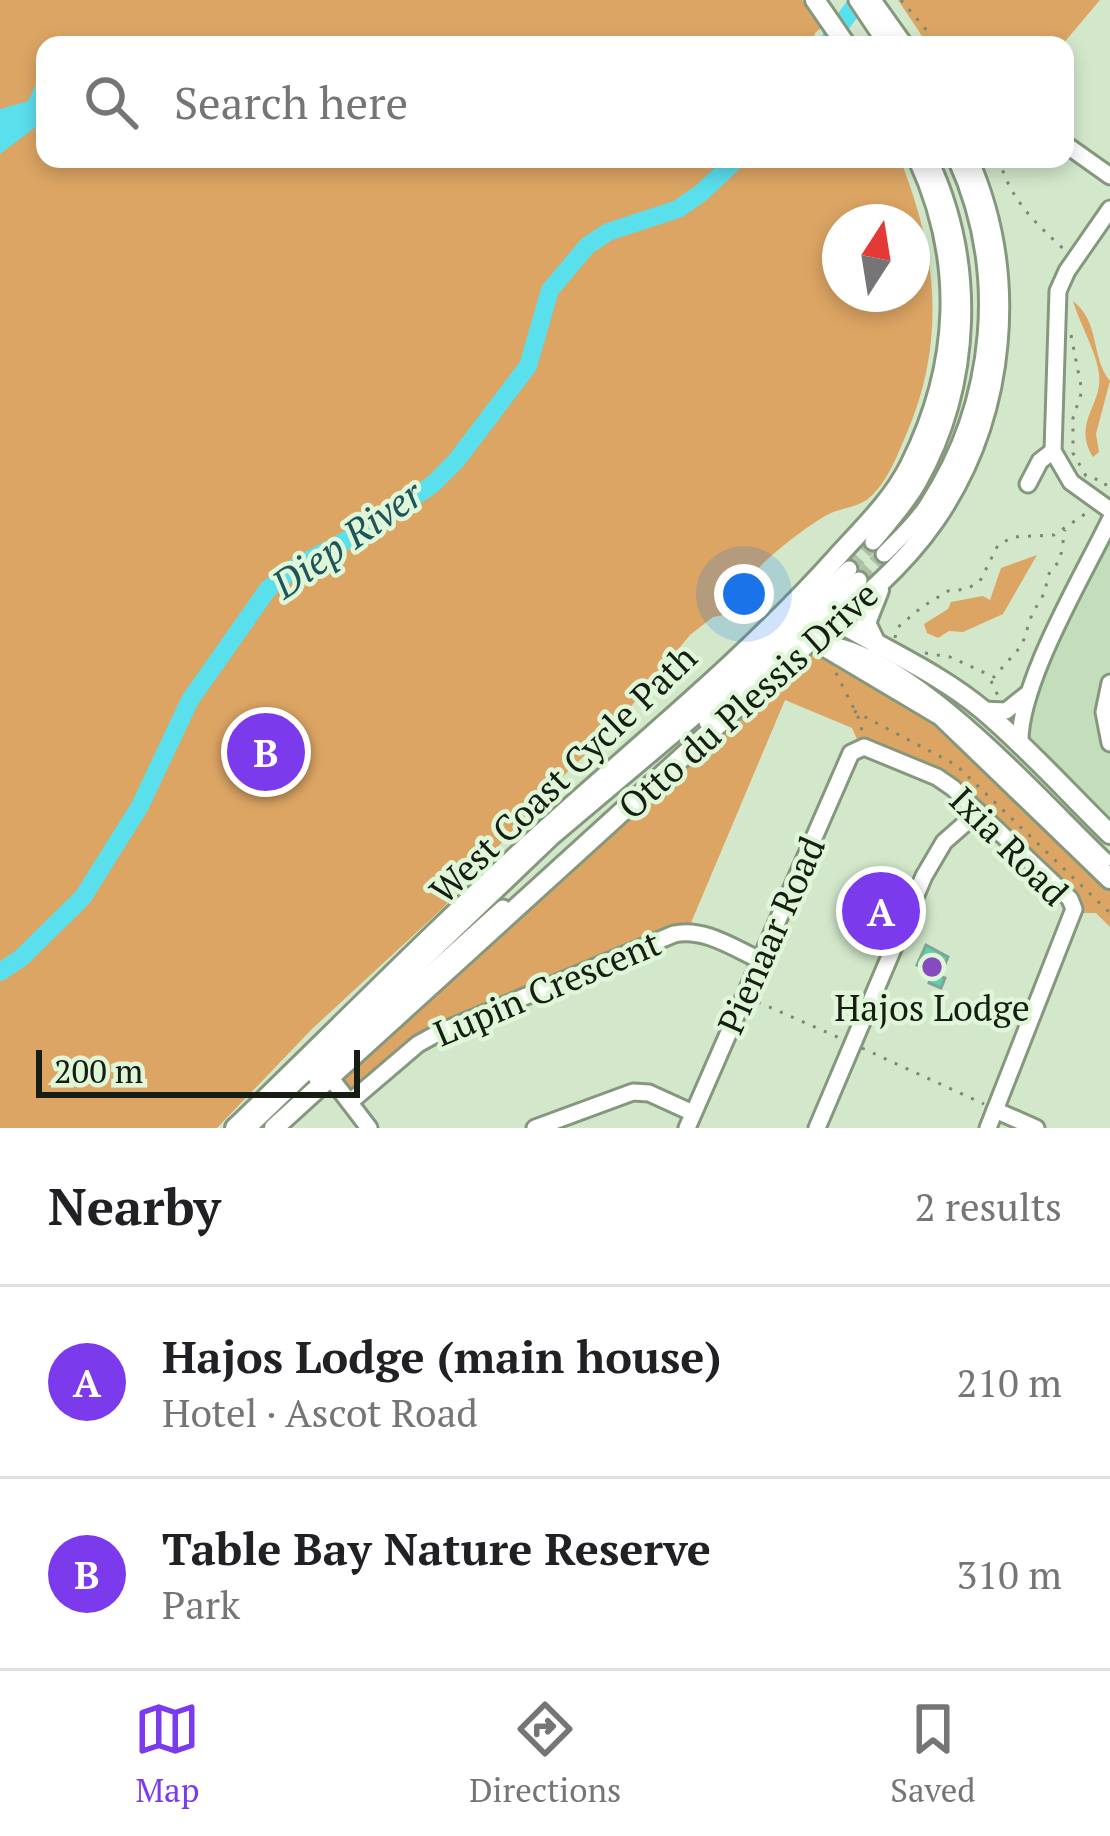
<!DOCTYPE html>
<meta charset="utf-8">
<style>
:root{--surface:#fff;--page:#f2f2f2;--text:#202124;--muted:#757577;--line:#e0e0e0;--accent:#7c3aed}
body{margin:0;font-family:"PT Serif",serif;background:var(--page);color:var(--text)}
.compass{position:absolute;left:822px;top:204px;width:108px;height:108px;border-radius:50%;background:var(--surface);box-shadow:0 6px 18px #0003;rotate:12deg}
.scale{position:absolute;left:36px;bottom:30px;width:324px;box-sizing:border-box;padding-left:12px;border:6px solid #161d13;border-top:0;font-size:33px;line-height:42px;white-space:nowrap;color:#161d13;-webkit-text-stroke:9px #e0f6d8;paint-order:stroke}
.you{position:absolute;left:744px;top:594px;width:42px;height:42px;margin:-30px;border:9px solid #fff;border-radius:50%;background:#1a73e8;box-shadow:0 0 0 18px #1a73e833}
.badge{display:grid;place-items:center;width:78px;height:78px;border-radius:50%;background:var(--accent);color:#fff;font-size:39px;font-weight:700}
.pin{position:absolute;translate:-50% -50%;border:6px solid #fff;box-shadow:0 3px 12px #0006}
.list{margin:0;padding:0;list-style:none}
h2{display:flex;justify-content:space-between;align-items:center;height:156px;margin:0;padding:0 48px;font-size:51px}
h2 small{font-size:39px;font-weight:400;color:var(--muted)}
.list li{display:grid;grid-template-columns:78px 1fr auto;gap:36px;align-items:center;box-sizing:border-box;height:192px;padding:0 48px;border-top:3px solid var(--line)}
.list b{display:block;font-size:45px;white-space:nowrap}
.list p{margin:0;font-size:39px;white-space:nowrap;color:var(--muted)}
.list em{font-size:39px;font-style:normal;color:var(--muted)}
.icon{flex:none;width:66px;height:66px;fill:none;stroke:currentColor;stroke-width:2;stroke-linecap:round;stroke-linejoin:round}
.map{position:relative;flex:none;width:1110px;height:1128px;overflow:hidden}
.search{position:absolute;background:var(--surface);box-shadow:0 6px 18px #0003;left:36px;right:36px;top:36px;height:132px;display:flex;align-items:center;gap:30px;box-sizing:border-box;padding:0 42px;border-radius:24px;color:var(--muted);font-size:45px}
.sheet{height:540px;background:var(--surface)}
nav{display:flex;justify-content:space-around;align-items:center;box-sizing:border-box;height:168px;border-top:3px solid var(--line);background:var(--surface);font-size:33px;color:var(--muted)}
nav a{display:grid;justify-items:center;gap:6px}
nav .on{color:var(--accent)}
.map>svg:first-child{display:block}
.built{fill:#c4debb}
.green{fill:#dca564;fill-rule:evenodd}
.water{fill:#5adfed}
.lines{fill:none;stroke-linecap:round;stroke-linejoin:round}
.river{stroke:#5adfed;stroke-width:18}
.building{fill:#5ed0ae;stroke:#80a597;stroke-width:3}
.minor-tunnel{stroke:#adbfa6;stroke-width:15;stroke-dasharray:15 8;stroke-linecap:butt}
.minor-casing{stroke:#85987d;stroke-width:21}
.major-casing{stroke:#85987d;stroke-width:24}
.path{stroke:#7a8975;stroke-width:3;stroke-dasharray:3 9;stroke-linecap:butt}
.minor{stroke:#fff;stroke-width:15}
.major{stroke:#fff;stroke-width:18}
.poi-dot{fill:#884abf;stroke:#e0f6d8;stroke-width:4.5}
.labels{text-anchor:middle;stroke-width:9;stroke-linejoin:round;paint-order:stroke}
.street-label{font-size:36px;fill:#161d13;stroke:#e0f6d8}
.poi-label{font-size:36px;fill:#161d13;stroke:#e0f6d8}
.water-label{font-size:39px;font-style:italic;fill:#1d555b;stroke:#e0f6d8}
</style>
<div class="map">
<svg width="1110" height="1128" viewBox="0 0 1110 1128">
<rect width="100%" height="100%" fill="#d3e8cb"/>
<!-- built -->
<path class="built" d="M1110,520V834L1019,734L1021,719Z"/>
<!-- green -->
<g class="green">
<path d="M0,0H802L821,28L815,33L812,45H45V159H900C937,252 947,341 906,435C897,456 887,483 869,498C859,507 840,508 827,515C804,528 765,558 749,579C742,588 738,602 734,613L713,617L690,635L614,727L548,791L443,908L312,1029L217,1128H0ZM840,222H912V294H840Z"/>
<path d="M898,0H1100L1062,45H928Z"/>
<path d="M1073,301C1101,323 1090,356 1110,381L1096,434L1099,452L1093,457C1072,422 1103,405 1099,374C1097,353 1079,322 1073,301Z"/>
<path d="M1037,555L1003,614L963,632L949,631L938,638L927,633L924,624L948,609L951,602L983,596L990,600L1001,568Z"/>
<path d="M810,641L921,702L1110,879V927L1096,913H1074L964,797L861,748L852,728L785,700L688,930L438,1033L350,1102L330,1077Z"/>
</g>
<!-- water -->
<path class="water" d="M45,66V120L0,154V109L28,101Z"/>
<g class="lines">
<!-- river -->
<g class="river">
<path d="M826,45L859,0"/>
<path d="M0,972L21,958L83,897L140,806L190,700L268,589L294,568L373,526L433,484L456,461L528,366L550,290L587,246L608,232L678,209L701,193L737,159"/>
</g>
</g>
<!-- building -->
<g class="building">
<path d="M883,886L895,891L875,936L854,919L862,903L873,908Z"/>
<path d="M926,945L948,957L940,976L945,978L941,988L929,983L933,973L917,965Z"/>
</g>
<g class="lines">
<!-- minor-tunnel -->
<g class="minor-tunnel">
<path d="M849,569L873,542"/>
<path d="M859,580L884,554"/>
</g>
<defs>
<g id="minor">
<path d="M857,0L887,45"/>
<path d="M1065,144L1110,176"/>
<path d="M1110,209L1067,271L1058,291L1053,451L1071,482L1110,510"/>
<path d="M1028,484L1040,461L1053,451"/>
<path d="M873,542C889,523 906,504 918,483C974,384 977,260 929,159"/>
<path d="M884,554C899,539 916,523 927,506C995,402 1007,271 956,159"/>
<path d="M823,643C915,656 1037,796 1104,860"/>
<path d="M1110,683L1104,712L1110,743"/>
<path d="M982,710L1006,711L1026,695"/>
<path d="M707,722L859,580"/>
<path d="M1020,746C1017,686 1083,576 1110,520"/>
<path d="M316,1077L503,908"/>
<path d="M330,1077L369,1128"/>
<path d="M350,1102L418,1044L438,1033L674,934C703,927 734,948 760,960"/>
<path d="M995,1110L1036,1128"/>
<path d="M248,1128L552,837L724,692L849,569"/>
<path d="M535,1128L633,1092L649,1093L693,1113"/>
<path d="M687,1128L851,753L864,747L937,777L953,788L1070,899L1074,909L988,1128"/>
<path d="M817,1128L924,876L944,842L978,812"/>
</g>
<g id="major">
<path d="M815,0L846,45"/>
<path d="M871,0L903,45"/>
<path d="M801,597C858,640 928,664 983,710C1028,748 1068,793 1110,834"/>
<path d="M778,619L941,716L1110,879"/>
<path d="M877,646L866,623L879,590"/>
<path d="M235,1128C342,1025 446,918 557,819C652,734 751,653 836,558C862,529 892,501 910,465C960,365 965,261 918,159"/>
<path d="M274,1128L810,641C856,606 902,568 935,520C1007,415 1019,274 968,159"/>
</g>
</defs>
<!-- minor casing -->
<use href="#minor" class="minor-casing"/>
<!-- major casing -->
<use href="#major" class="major-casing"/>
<!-- path -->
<g class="path">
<path d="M901,0L939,45"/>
<path d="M999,159C1010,200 1036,224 1067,252"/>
<path d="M1071,335L1082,391L1073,418V453L1086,476L1105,482L1107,489"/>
<path d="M895,638L897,628L922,607L948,591L967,589L980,581L998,545L1013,537L1054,535L1088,512"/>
<path d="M925,653L950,657L994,677L1022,645L1032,614L1045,592L1048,575L1060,560L1065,530"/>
<path d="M836,673L860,721L863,737"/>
<path d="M991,681L1000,700"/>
<path d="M854,711L956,765L1110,913"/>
<path d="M758,1002L842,1039"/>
<path d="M862,1048L984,1104"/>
</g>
<!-- minor -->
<use href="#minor" class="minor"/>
<!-- major -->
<use href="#major" class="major"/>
</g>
<!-- markers -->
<circle class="poi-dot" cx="932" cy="967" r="12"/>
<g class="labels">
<!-- street labels -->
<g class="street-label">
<text transform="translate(748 700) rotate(-42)" y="13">Otto du Plessis Drive</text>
<text transform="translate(563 774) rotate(-44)" y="13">West Coast Cycle Path</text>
<text transform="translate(1009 846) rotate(45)" y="13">Ixia Road</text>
<text transform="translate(771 935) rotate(-66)" y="13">Pienaar Road</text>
<text transform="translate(547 988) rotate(-23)" y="13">Lupin Crescent</text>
</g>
<!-- poi labels -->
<g class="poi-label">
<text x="932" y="1021">Hajos Lodge</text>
</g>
<!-- water labels -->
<g class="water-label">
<text transform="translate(347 539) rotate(-35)" y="14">Diep River</text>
</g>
</g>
</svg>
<svg class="compass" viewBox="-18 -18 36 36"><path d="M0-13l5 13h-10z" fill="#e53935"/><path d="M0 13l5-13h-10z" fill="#757577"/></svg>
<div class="scale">200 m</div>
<div class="you"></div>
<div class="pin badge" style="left:881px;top:911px">A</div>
<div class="pin badge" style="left:266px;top:752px">B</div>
<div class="search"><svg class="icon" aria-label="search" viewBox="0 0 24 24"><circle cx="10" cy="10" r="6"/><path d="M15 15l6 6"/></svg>Search here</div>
</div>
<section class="sheet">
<h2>Nearby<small>2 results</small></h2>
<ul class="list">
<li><span class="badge">A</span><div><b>Hajos Lodge (main house)</b><p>Hotel · Ascot Road</p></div><em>210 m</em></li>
<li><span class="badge">B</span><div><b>Table Bay Nature Reserve</b><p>Park</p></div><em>310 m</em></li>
</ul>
</section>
<nav>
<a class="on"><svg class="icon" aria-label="map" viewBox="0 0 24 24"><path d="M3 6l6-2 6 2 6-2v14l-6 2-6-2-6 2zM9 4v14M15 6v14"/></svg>Map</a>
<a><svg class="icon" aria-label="directions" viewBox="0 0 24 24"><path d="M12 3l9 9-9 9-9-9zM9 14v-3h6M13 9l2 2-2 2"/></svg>Directions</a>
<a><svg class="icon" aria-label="saved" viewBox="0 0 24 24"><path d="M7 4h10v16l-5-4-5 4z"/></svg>Saved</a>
</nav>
